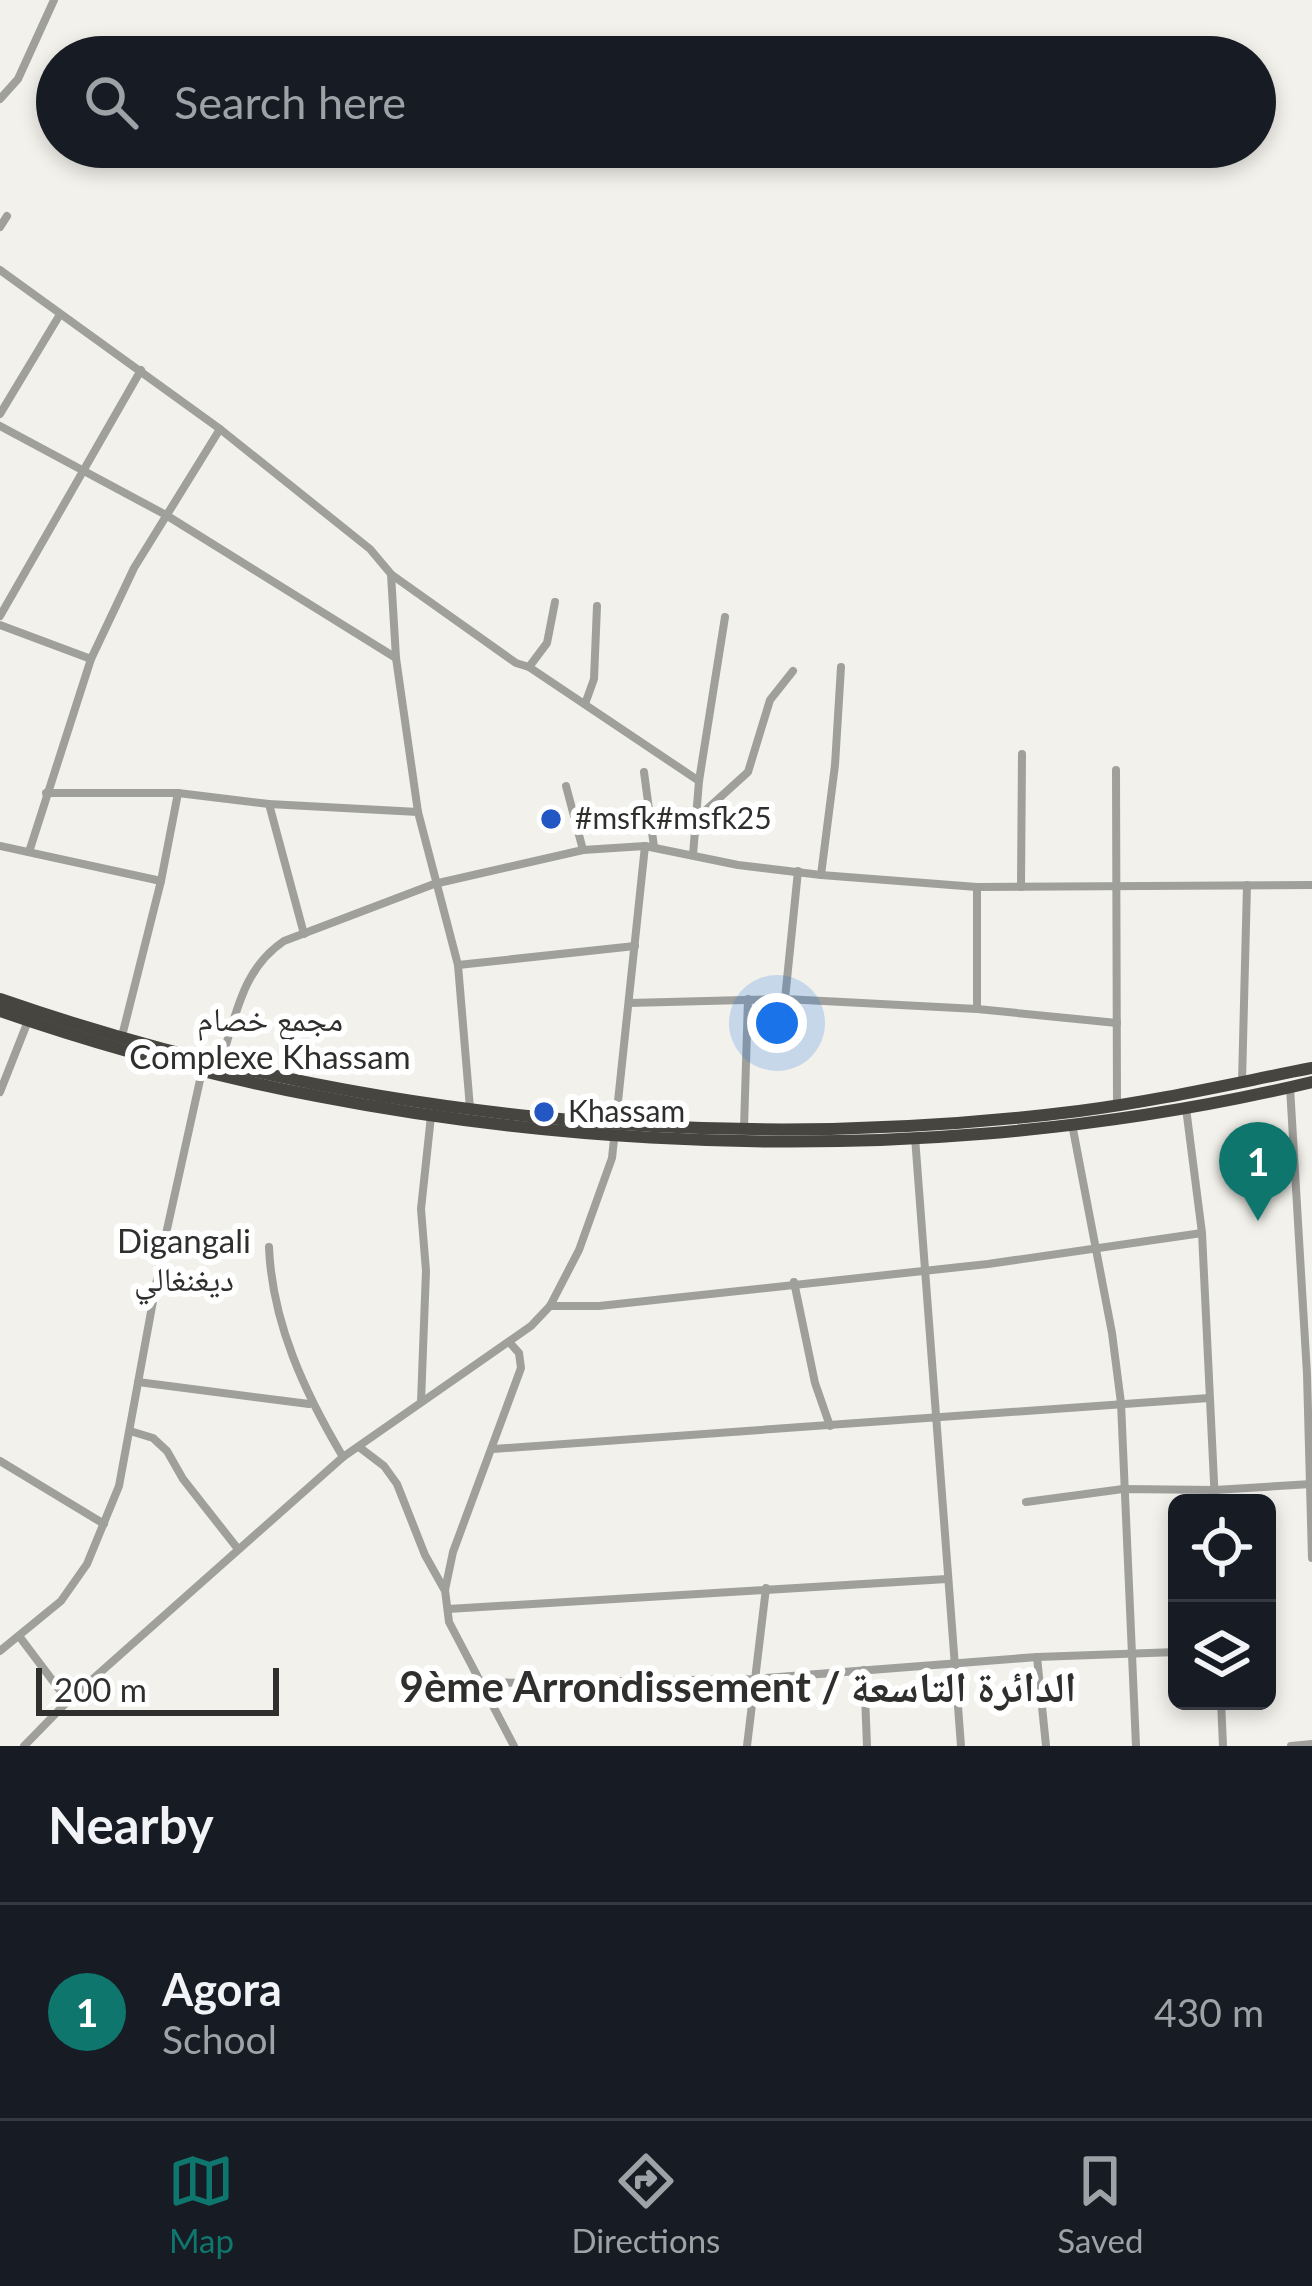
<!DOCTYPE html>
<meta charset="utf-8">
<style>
:root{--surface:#171b24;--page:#242831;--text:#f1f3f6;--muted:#9ea1a6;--line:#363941;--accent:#0f766e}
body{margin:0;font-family:Lato,"Noto Naskh Arabic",sans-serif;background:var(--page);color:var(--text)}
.controls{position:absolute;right:36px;bottom:36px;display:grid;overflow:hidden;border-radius:18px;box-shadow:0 6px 18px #0003}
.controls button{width:108px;height:108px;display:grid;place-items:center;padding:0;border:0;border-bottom:3px solid var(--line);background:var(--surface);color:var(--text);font:60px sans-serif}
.scale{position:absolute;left:36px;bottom:30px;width:243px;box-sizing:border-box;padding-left:12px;border:6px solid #2f2f2d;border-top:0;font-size:33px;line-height:42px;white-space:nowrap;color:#2f2f2d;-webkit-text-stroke:9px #fff;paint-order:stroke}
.you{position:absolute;left:777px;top:1023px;width:42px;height:42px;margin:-30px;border:9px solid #fff;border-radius:50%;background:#1a73e8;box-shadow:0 0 0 18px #1a73e833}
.badge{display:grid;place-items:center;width:78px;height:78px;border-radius:50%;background:var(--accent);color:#fff;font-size:39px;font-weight:700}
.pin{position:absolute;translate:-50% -99px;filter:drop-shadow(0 3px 6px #0008)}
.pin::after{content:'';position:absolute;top:63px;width:42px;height:36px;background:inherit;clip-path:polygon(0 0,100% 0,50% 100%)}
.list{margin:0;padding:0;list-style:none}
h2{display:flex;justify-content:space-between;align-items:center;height:156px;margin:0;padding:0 48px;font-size:51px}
h2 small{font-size:39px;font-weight:400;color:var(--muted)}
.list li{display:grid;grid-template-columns:78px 1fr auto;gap:36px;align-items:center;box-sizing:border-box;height:216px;padding:0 48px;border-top:3px solid var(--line)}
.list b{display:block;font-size:45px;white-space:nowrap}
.list p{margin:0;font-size:39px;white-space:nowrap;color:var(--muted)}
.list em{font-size:39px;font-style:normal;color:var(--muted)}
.icon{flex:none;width:66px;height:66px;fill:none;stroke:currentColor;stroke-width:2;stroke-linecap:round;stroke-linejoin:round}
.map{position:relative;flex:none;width:1312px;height:1746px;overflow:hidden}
.search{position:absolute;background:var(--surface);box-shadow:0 6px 18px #0003;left:36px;right:36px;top:36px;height:132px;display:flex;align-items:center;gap:30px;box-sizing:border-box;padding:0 42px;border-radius:66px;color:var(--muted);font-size:45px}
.sheet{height:372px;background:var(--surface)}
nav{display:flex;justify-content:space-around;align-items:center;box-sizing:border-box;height:168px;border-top:3px solid var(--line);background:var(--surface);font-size:33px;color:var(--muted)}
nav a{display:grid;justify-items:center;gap:6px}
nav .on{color:var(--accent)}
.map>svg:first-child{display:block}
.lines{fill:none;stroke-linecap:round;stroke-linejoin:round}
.street{stroke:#9f9f9c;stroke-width:8}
.highway{stroke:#464540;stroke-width:12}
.poi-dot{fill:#2257c4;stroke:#fff;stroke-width:4.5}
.labels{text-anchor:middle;stroke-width:12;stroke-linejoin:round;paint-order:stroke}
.poi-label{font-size:30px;fill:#2f2f2d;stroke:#fff;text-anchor:start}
.neighbourhood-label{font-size:33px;fill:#2f2f2d;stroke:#fff}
.district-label{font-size:42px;font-weight:bold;fill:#2f2f2d;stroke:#fff}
</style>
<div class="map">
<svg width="1312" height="1746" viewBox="0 0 1312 1746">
<rect width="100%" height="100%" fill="#f2f1eb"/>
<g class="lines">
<!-- street -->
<g class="street">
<path d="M0,99L18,79L54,0"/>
<path d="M0,227L7,216"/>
<path d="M0,270L220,429L370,549L391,574L396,658L418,812L458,965L470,1108"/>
<path d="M0,414L59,316"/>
<path d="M0,426L166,515L396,658"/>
<path d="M392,575L516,663L529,667L699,781"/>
<path d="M0,616L141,370"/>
<path d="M0,625L91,659L29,852"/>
<path d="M91,659L134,568L220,429"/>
<path d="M529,667L547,643L555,602"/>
<path d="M585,704L594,679L597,606"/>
<path d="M1116,770L1117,1105"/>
<path d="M644,772L654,847"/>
<path d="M566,786L583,850"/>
<path d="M46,793H178L269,804L418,812"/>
<path d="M269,804L304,934"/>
<path d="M695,820L748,772L770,700L793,671"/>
<path d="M0,846L161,881"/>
<path d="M693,855L699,781L725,617"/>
<path d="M821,875L835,765L841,667"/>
<path d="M1021,887L1022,754"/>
<path d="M458,965L635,946"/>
<path d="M785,999L798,871"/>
<path d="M629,1003L785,999L977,1009L1117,1023"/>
<path d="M977,1009V887"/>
<path d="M122,1036L161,881L178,793"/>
<path d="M221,1061C236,1016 242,969 284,941L434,884L583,850L645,846L738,865L821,875L977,887L1312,885"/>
<path d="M1242,1082L1247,885"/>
<path d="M1290,1087L1307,1374L1312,1558"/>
<path d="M0,1092L28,1021"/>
<path d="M1186,1108L1202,1233L1215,1503"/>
<path d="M1072,1124L1112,1333L1121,1403L1136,1746"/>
<path d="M744,1128L748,999"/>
<path d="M915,1137L961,1746"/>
<path d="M269,1247C272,1323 305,1393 343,1457"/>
<path d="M794,1282L815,1383L830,1426"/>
<path d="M550,1306H599L988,1264L1202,1233"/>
<path d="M509,1342L519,1353L521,1368L453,1552L445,1590L449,1622L514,1746"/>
<path d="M138,1382L309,1404"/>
<path d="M421,1402L426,1271L421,1209L431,1116"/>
<path d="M130,1431L153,1438L167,1451L183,1479L238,1549"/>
<path d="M359,1447L384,1466L397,1484L425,1555L444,1589"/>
<path d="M493,1449L1209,1398"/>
<path d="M0,1461L104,1524"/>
<path d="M1026,1502L1123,1489L1215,1490L1311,1484"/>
<path d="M448,1609L947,1579"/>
<path d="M19,1636L68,1701"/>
<path d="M0,1651L61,1601L87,1564L119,1486L162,1252L202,1071"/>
<path d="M1037,1657L1046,1746"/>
<path d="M864,1670L867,1746"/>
<path d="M483,1683L754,1679L1037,1657L1177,1652"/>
<path d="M1221,1701L1223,1746"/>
<path d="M24,1746L68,1701L343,1457L531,1326L550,1306L579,1250L612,1158L645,846"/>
<path d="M747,1746L766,1588"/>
<path d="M1291,1746L1312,1744"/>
</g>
<!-- highway -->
<g class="highway">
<path d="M0,999C343,1118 718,1156 1079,1111C1157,1101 1235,1083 1312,1068"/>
<path d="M0,1011C406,1153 892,1183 1312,1082"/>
</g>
</g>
<!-- markers -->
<g class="poi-dot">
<circle cx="551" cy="819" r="12"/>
<circle cx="544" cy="1112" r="12"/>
</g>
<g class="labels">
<!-- poi labels -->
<g class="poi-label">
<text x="575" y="829">#msfk#msfk25</text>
<text x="568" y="1122">Khassam</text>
</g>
<!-- neighbourhood labels -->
<g class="neighbourhood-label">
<text x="270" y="1031">مجمع خصام<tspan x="270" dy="38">Complexe Khassam</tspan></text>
<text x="184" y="1253">Digangali<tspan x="184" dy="38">ديغنغالي</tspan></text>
</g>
<!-- district labels -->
<g class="district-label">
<text x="738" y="1702">9ème Arrondissement / الدائرة التاسعة</text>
</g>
</g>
</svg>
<div class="controls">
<button><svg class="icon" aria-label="locate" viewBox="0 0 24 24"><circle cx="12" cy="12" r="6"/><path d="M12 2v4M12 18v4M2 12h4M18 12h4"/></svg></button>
<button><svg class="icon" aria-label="layers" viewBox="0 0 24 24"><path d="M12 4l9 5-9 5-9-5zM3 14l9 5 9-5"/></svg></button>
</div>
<div class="scale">200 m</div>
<div class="you"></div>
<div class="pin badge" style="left:1258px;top:1221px">1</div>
<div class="search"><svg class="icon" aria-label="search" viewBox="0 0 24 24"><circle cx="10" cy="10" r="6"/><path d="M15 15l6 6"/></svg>Search here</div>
</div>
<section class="sheet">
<h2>Nearby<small></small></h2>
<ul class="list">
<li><span class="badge">1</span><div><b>Agora</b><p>School</p></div><em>430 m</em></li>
</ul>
</section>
<nav>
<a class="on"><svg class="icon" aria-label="map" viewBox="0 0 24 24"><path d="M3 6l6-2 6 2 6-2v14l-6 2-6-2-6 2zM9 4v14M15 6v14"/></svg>Map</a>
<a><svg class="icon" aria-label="directions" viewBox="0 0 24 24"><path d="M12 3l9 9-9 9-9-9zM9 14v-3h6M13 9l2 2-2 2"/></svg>Directions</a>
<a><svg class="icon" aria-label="saved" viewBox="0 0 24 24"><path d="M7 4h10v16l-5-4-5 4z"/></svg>Saved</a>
</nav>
